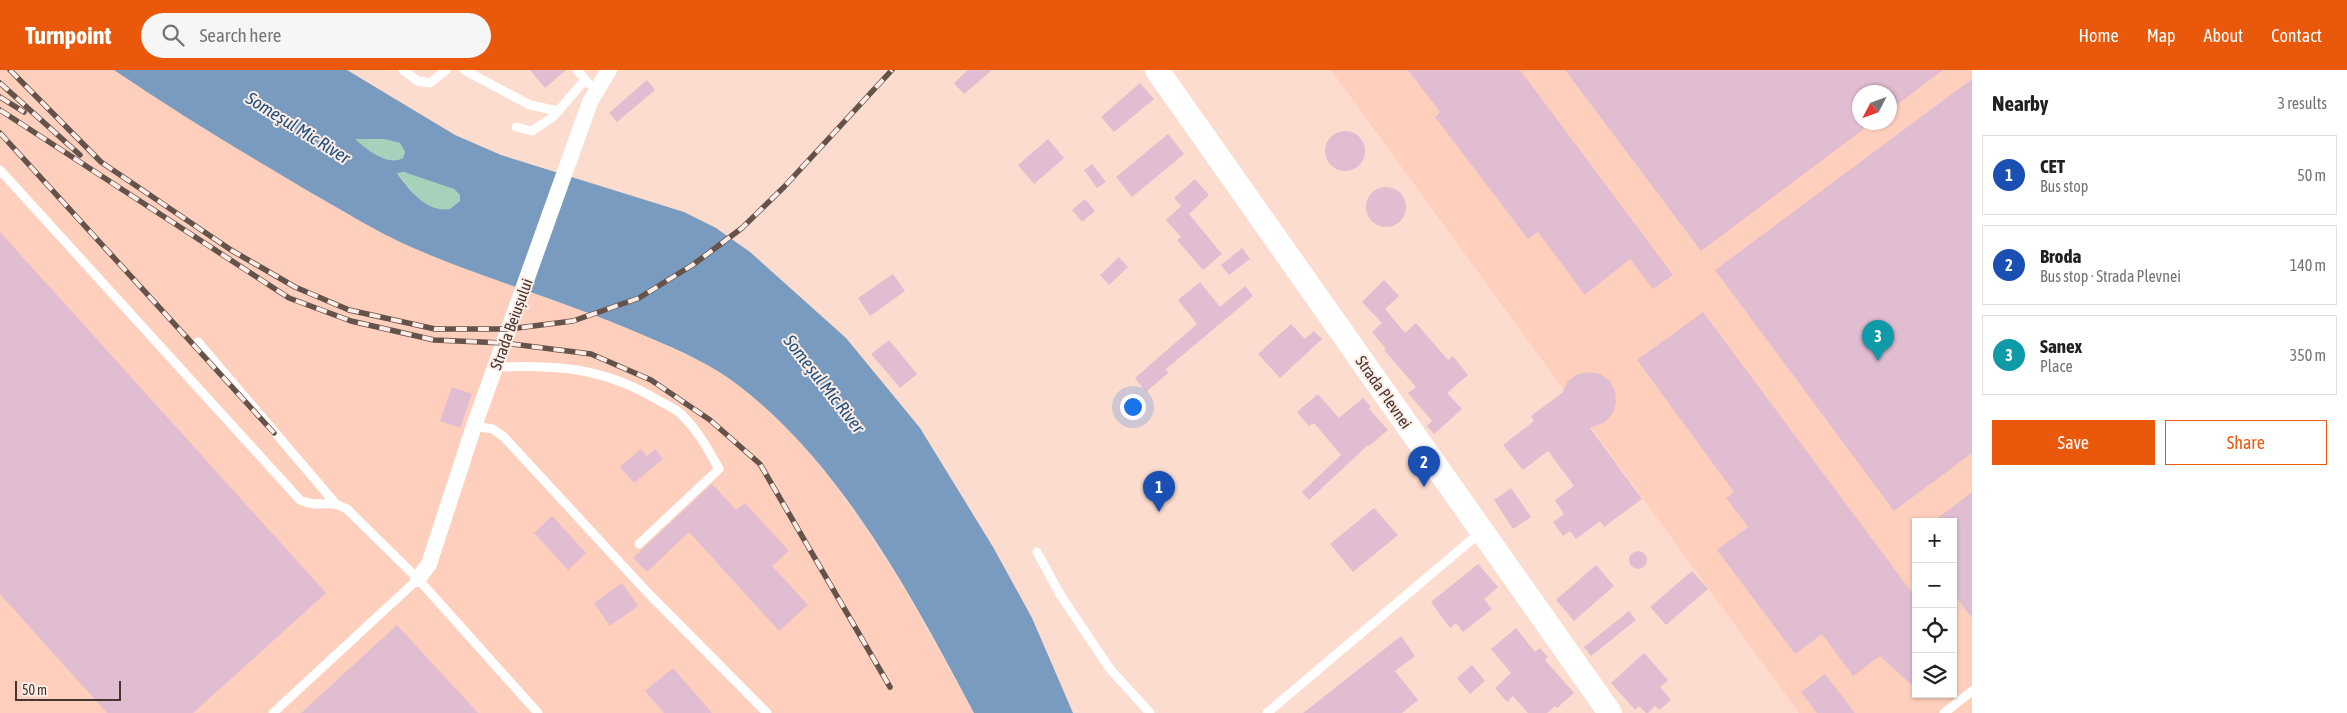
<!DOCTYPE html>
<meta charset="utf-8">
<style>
:root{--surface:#fff;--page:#f6f6f6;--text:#202124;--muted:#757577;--line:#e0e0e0;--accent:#ea580c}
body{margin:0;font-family:"Asap Condensed",sans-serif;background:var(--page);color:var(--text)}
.controls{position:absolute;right:15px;bottom:15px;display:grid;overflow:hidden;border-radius:0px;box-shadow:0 1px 4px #0004}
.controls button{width:45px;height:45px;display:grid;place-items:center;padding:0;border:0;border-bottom:1px solid var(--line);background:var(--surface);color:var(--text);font:25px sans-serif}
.compass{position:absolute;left:1852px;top:15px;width:45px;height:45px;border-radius:50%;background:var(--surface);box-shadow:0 1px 4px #0004;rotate:229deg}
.scale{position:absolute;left:15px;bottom:12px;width:106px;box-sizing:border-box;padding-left:5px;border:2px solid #45352f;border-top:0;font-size:14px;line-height:18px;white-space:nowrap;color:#45352f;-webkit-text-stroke:4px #fdede6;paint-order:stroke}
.you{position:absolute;left:1132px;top:336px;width:18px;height:18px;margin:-12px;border:4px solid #fff;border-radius:50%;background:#1a73e8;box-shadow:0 0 0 8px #1a73e833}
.badge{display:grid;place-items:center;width:32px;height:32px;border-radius:50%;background:var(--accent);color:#fff;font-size:16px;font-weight:700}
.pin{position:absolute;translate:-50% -41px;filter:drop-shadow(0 1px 2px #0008)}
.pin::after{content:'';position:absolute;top:26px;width:18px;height:15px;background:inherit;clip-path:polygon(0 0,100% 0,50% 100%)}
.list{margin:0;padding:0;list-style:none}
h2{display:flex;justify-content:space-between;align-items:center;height:65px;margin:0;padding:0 20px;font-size:21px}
h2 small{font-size:16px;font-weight:400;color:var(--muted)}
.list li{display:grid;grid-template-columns:32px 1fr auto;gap:15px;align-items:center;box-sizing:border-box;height:80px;margin:0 10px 10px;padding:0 10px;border:1px solid var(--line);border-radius:0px}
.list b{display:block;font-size:19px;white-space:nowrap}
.list p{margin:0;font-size:16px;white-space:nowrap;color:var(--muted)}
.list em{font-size:16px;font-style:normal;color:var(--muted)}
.actions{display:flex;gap:10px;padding:15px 20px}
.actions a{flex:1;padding:11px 0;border:1px solid var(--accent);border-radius:0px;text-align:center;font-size:18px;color:var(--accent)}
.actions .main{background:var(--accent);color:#fff}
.icon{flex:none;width:28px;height:28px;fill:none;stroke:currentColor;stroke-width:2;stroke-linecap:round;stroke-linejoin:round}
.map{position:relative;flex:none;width:1972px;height:643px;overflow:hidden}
header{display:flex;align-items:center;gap:30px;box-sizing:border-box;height:70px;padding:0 25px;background:var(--accent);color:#fff}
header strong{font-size:24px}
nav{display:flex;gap:28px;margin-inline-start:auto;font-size:18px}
.search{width:350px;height:45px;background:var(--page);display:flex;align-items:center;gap:12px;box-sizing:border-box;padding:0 18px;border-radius:28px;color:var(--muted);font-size:19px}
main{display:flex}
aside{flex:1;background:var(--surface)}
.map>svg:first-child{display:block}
.built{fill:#fecfbc;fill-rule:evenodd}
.green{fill:#a6d2bc}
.water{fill:#799bbf;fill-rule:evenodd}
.building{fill:#e1bdd2}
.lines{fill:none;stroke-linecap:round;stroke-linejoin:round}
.service{stroke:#fff;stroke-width:9}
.minor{stroke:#fff;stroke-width:16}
.secondary{stroke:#fff;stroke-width:24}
.rail-casing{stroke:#65534b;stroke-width:5.5}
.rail{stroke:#fdede6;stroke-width:4;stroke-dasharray:11;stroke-linecap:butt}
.labels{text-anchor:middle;stroke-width:4;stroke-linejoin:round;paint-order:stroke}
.street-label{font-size:16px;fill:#45352f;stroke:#fdede6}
.water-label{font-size:18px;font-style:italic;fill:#1e4f7f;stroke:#fdede6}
</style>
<header>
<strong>Turnpoint</strong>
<div class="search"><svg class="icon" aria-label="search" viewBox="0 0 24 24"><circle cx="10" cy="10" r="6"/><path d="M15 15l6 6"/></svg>Search here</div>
<nav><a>Home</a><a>Map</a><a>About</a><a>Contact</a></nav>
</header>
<main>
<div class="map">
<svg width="1972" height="643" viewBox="0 0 1972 643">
<rect width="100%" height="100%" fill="#fcdccf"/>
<!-- built -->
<g class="built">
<path d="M0,0H114L234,77L408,176L506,214L614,252L710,296L738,315L774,345L803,374L830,409L862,452L904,518L974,643H0Z"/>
<path d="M1331,0H1972V643H1799ZM1860,22H1890V52H1860ZM1916,452H1953V624H1916Z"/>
</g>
<!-- green -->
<g class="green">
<path d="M354,69H384L400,73L405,82L403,88C387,98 367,78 354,69Z"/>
<path d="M397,102L412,103L454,119L460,125V131L450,140C427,143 409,120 397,102Z"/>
</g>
<!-- water -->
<path class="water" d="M114,0H347L455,65L501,85L684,142L716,158L750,182L846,268L920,358L993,477L1032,548L1073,643H974C914,530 842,394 738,315C712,295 681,281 650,268C572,233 489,211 411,177C375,161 342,140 308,121C242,82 177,43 114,0ZM355,69H384L400,73L405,82L403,88C388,97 366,79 355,69ZM404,102L454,119L460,125V131L450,139C427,143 409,120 397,103Z"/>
<!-- building -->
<g class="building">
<path d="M530,0H566L545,18Z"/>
<path d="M968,0H992L964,24L954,13Z"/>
<path d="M1408,0H1520L1673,205L1653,219L1630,189L1585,225L1538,162L1528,169L1435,47L1440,42Z"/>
<path d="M1565,0H1943L1890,40V22H1860V52H1873L1701,181Z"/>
<path d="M1972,9V383L1894,441L1715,200Z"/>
<path d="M647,10L655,20L617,52L609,43Z"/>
<path d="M1140,13L1154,29L1114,62L1101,47Z"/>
<circle cx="1345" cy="81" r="20"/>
<path d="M1168,64L1184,84L1132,127L1116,107Z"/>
<path d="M1048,69L1064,88L1034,114L1018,95Z"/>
<path d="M1092,94L1106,112L1097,118L1084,100Z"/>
<path d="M1195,109L1209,125L1189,144L1222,184L1203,200L1177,170L1181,167L1166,150L1181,136L1174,128Z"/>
<circle cx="1386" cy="137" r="20"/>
<path d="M1085,129L1095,141L1082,152L1072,140Z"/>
<path d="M0,162L326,523L193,643H107L0,524Z"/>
<path d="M1242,178L1250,189L1229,205L1221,195Z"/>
<path d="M1119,187L1128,197L1109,215L1100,205Z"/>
<path d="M893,204L905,221L870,246L858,228Z"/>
<path d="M1384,210L1399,226L1385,239L1405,263L1416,253L1448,290L1453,286L1468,305L1447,323L1462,339L1434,364L1427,356L1432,351L1408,323L1416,317L1384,280L1386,279L1372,262L1382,253L1362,232Z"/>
<path d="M1200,212L1220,237L1245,216L1253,226L1166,299L1168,303L1146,322L1135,308L1197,254L1178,230Z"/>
<path d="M1703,242L1916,528V619L1880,586L1853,606L1822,564L1795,584L1717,480L1748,457L1726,428L1734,422L1637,290Z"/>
<path d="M1291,254L1305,269L1314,261L1322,269L1280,308L1258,284Z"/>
<path d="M889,270L917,304L900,318L871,284Z"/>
<path d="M1589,302L1600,304L1610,311L1615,321L1616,332L1613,343L1605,352L1590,358L1642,429L1604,457L1600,451L1576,469L1570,461L1563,466L1553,452L1564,444L1555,430L1574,416L1548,381L1523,400L1503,375L1534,351L1531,346L1562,323L1568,311L1578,304Z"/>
<path d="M452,317L472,324L460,358L440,351Z"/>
<path d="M1318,324L1339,348L1363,328L1371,337L1369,339L1388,360L1369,376L1368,375L1309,430L1302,422L1341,385L1314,353L1309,356L1297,342Z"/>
<path d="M641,379L647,386L655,379L663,389L634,413L620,397Z"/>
<path d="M712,414L736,440L745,433L789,481L772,496L808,535L779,561L689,462L647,502L633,488Z"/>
<path d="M1511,418L1531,447L1513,459L1494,430Z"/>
<path d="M1972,422V548L1953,523V452H1933Z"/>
<path d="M1374,438L1398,465L1353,502L1330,474Z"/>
<path d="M552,446L586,483L568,500L534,463Z"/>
<circle cx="1638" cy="490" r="9"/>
<path d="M1478,494L1498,517L1484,529L1492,539L1463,562L1456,553L1450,558L1431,532Z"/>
<path d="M1596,495L1614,516L1574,551L1556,530Z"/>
<path d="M1692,501L1708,519L1666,555L1650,537Z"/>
<path d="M622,513L638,536L610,556L594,533Z"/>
<path d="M1629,541L1636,550L1591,586L1584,577Z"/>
<path d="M397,555L478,643H301Z"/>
<path d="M1516,558L1535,582L1540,578L1548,587L1545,590L1574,623L1557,638L1555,636L1547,643H1528L1513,626L1507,632L1495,618L1511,603L1491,579Z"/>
<path d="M1401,566L1415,586L1395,601L1418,630L1402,643H1303Z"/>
<path d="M1644,583L1668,610L1660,617L1671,630L1659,640L1655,636L1648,643H1646L1639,636L1635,640L1611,613Z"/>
<path d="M1472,595L1485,611L1470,624L1457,608Z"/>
<path d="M673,598L712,643H664L645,621Z"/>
<path d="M1825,604L1855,643H1817L1801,622Z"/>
</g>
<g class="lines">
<!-- service -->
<g class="service">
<path d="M403,0L418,11L430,13L446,0"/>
<path d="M464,0L530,35L558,41"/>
<path d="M577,0L589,14"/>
<path d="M516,57L532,61L553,47L585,10"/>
<path d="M0,100L300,430C319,439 327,428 347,439L418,509L538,643"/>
<path d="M198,272L335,433"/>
<path d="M496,297C556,295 602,297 656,329C664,334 675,338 682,345C698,361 708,379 719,399L639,474"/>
<path d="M474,356L493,359L504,367L647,522L767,643"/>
<path d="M1037,482L1061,526L1110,599L1150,643"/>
<path d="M273,643L418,509"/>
<path d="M1267,643L1482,461"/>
<path d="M1944,643L1972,621"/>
</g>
<!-- minor -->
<path class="minor" d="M418,509L429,494L474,356L590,32L609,0"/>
<!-- secondary -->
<path class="secondary" d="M1157,0L1610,643"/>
<defs>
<g id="rail">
<path d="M10,0L101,92L231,180L295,217L349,240L435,259H509L573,251L639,228L694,194L742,158L784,117L892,0"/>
<path d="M0,13L80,85"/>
<path d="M0,27L24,42"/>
<path d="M0,40L289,228L351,251L434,270L504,273L591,284L651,310L710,350L760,394L890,617"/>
<path d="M0,63L274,363"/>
</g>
</defs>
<!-- rail casing -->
<use href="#rail" class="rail-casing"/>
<!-- rail -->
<use href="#rail" class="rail"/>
</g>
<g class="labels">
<!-- street labels -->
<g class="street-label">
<text transform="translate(511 254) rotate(-70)" y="6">Strada Beiușului</text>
<text transform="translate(1384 322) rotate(55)" y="6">Strada Plevnei</text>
</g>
<!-- water labels -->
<g class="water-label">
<text transform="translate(298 58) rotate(32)" y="6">Someşul Mic River</text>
<text transform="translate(824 314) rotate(52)" y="6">Someşul Mic River</text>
</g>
</g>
</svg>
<div class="controls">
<button>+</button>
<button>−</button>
<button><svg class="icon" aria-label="locate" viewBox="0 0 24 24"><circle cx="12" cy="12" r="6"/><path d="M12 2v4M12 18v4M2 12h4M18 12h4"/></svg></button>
<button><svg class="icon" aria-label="layers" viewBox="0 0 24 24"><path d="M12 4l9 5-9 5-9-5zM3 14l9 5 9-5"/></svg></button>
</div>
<svg class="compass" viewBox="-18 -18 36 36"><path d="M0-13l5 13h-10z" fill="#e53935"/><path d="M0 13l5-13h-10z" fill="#757577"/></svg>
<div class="scale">50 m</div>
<div class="you"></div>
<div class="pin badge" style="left:1159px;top:442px;background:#1a4fb4">1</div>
<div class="pin badge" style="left:1424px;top:417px;background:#1a4fb4">2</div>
<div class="pin badge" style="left:1878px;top:291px;background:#0f9aa8">3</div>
</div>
<aside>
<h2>Nearby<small>3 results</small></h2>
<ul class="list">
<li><span class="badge" style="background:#1a4fb4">1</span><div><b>CET</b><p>Bus stop</p></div><em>50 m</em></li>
<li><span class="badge" style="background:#1a4fb4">2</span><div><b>Broda</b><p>Bus stop · Strada Plevnei</p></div><em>140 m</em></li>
<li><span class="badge" style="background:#0f9aa8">3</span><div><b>Sanex</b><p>Place</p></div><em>350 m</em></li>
</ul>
<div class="actions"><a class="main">Save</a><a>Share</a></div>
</aside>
</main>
